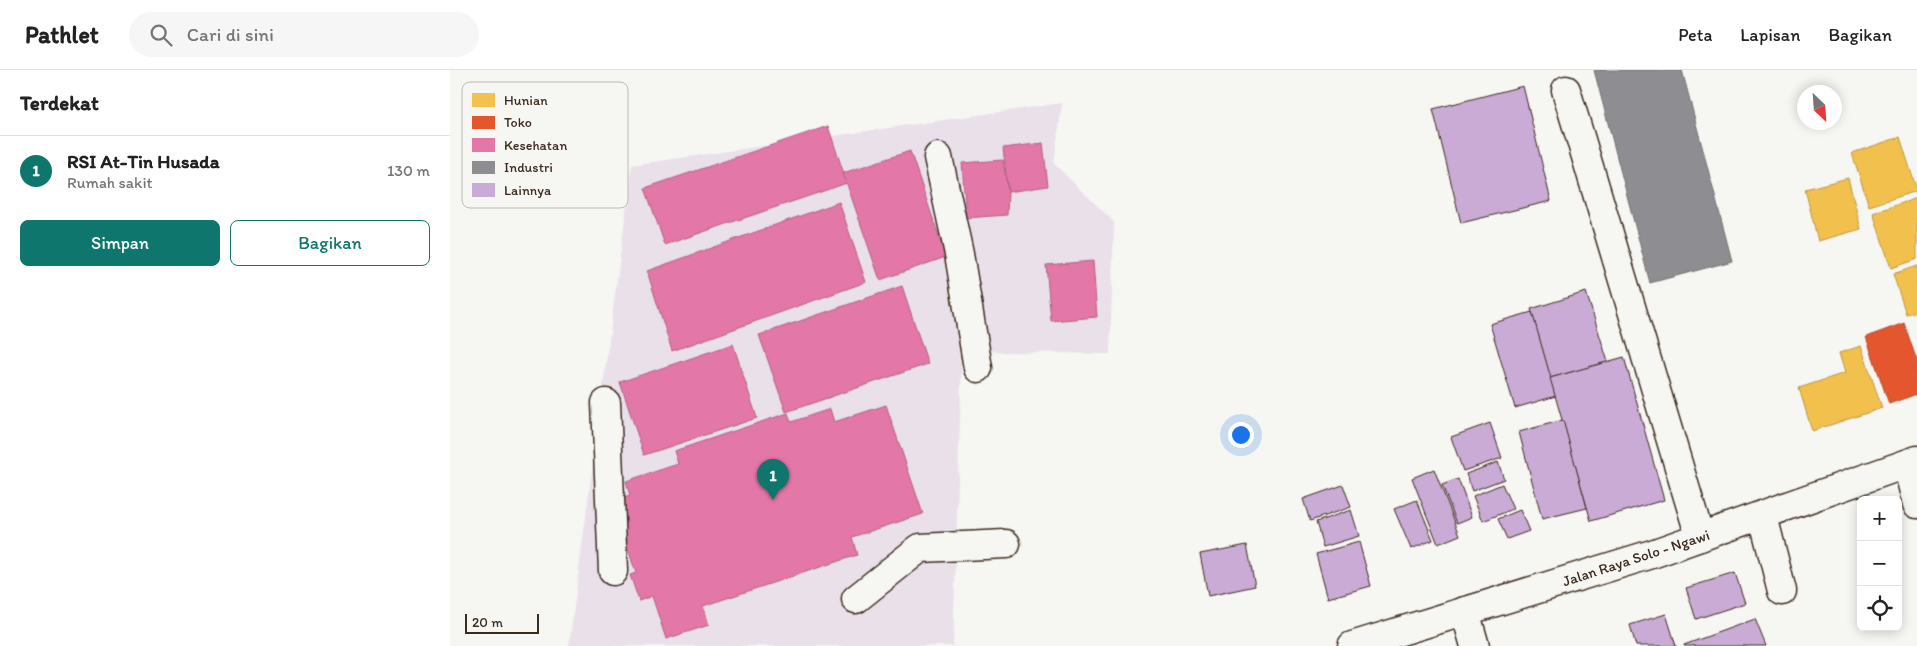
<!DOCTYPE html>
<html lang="id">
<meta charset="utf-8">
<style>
:root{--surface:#fff;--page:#f6f6f6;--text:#222;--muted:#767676;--line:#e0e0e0;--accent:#0f766e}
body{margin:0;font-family:Itim,sans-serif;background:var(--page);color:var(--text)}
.controls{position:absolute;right:15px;bottom:15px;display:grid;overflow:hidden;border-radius:8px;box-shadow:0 2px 12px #0003}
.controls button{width:45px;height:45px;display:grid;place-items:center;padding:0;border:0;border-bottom:1px solid var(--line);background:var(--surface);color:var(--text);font:25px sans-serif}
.compass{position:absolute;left:1347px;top:15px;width:45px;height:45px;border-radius:50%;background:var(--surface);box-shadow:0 2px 12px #0003;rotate:155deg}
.scale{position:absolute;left:15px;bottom:12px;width:74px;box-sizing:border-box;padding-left:5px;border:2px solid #3b2a1e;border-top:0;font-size:14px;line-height:18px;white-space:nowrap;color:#3b2a1e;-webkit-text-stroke:4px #f6f6f2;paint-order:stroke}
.you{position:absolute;left:790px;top:364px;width:18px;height:18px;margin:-12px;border:4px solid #fff;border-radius:50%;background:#1a73e8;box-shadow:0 0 0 8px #1a73e833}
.badge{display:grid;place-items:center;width:32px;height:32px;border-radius:50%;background:var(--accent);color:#fff;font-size:16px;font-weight:700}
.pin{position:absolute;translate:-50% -41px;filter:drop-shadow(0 1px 2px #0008)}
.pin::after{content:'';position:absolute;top:26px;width:18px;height:15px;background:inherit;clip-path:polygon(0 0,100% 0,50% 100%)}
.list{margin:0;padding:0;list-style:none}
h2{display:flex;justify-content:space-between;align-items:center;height:65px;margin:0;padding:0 20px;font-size:21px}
h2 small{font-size:16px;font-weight:400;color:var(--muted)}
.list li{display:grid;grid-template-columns:32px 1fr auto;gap:15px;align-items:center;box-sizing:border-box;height:70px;padding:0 20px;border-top:1px solid var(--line)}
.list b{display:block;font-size:19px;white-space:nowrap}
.list p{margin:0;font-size:16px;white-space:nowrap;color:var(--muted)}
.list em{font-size:16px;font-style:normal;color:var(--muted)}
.actions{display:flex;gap:10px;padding:15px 20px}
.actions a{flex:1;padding:11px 0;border:1px solid var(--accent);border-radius:8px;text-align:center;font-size:18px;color:var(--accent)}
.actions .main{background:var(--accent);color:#fff}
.icon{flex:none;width:28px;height:28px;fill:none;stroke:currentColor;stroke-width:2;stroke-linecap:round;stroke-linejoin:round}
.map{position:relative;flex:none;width:1467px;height:576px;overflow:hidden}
header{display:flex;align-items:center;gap:30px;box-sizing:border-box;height:70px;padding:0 25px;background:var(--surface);border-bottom:1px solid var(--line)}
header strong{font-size:24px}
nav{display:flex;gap:28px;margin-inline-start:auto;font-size:18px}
.search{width:350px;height:45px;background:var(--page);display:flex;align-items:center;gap:12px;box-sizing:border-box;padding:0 18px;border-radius:28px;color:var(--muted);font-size:19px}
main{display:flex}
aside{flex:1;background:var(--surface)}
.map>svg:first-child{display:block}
.built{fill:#e9e0ea}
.homes{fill:#f2c14e;stroke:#bb9440}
.shops{fill:#e4572e;stroke:#b14a29}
.health{fill:#e377a8;stroke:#b1607f}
.industry{fill:#8d8d92;stroke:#746f6f}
.building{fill:#caabd6;stroke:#3b2a1e}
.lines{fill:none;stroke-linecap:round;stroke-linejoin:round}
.minor-casing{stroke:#3b2a1e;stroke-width:31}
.highway-casing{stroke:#3b2a1e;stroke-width:31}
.minor{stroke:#f6f6f2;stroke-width:28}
.highway{stroke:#f6f6f2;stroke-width:28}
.labels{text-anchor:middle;stroke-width:5;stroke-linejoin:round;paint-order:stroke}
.street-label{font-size:15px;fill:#3b2a1e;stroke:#f6f6f2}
.key{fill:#f6f6f2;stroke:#beb9b2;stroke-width:1}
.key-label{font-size:14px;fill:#3b2a1e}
</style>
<header>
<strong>Pathlet</strong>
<div class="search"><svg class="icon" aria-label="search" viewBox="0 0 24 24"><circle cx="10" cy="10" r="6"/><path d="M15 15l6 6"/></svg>Cari di sini</div>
<nav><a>Peta</a><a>Lapisan</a><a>Bagikan</a></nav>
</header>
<main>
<aside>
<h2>Terdekat<small></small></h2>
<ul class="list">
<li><span class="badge">1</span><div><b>RSI At-Tin Husada</b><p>Rumah sakit</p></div><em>130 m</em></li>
</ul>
<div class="actions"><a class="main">Simpan</a><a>Bagikan</a></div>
</aside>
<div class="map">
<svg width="1467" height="576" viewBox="0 0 1467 576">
<rect width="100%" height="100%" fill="#f6f6f2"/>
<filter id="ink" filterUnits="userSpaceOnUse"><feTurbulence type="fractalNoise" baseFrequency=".02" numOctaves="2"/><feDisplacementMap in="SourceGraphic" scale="10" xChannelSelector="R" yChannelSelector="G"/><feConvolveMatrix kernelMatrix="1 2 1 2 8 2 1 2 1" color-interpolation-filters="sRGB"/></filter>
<g filter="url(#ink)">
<!-- built -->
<path class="built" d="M612,33L604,94L664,152L660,284L512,281L503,576H119L182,95Z"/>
<!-- homes -->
<g class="homes">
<path d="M1450,67L1467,121L1419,136L1402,83Z"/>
<path d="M1398,108L1411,159L1368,171L1355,119Z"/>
<path d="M1467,128V189L1441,198L1423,143Z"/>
<path d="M1467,196V241L1456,244L1443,204Z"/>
<path d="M1411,276L1432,338L1362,361L1349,318L1395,303L1389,283Z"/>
</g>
<!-- shops -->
<path class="shops" d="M1454,253L1467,291V324L1439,334L1416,267Z"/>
<!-- health -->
<g class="health">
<path d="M378,56L397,113L215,175L195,118Z"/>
<path d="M593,73L598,116L558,122L553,78Z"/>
<path d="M460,81L496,187L430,210L393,103Z"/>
<path d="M553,90L558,122L557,145L516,148L512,93Z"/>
<path d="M389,132L416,212L222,281L197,201Z"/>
<path d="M643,191L647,247L601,251L596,195Z"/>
<path d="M452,216L478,294L336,342L309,265Z"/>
<path d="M283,274L307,348L194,385L170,312Z"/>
<path d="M436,335L473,444L402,467L407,485L253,536L259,555L216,569L202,526L189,531L180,505L186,503L162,432L180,426L176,411L228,394L224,381L338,343L341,352L380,339L384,352Z"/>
</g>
<!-- industry -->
<path class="industry" d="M1144,0H1232L1282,191L1200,213Z"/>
<!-- building -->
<g class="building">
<path d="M1073,16L1101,131L1011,153L983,39Z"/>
<path d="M1136,222L1158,292L1100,308L1081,239Z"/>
<path d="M1082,242L1106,326L1065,338L1040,254Z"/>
<path d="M1174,287L1214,430L1141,451L1100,308Z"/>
<path d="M1113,350L1137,438L1092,449L1069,362Z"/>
<path d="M1040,353L1052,388L1013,401L1001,367Z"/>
<path d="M1048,392L1054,409L1022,421L1016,404Z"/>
<path d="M984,399L1010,465L988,474L962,408Z"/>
<path d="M1008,409L1022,447L1007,453L992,415Z"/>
<path d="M1052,414L1063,439L1033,451L1023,426Z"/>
<path d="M893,415L901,437L860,451L853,429Z"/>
<path d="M967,430L983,470L961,479L944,439Z"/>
<path d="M901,440L909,466L873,477L866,452Z"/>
<path d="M1070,440L1079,461L1057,469L1048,449Z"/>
<path d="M909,472L921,516L878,528L866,484Z"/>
<path d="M797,475L805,516L758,526L750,484Z"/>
<path d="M1285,503L1295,533L1246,549L1236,518Z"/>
<path d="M1216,544L1226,576H1186L1180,555Z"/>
<path d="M1305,549L1316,576H1234V575Z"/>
</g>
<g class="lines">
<defs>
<g id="minor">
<path d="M1116,20L1250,467"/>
<path d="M488,87L509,184L528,298"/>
<path d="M156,333L163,501"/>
<path d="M1457,394L1467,434"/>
<path d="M1313,446L1332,521"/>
<path d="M406,529L470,478L556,474"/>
<path d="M1015,541L1025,576"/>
</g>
<path id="highway" d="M902,576L1202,484L1467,390"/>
</defs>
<!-- minor casing -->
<use href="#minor" class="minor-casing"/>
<!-- highway casing -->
<use href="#highway" class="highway-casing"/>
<!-- minor -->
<use href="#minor" class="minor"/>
<!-- highway -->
<use href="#highway" class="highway"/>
</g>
</g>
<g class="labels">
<!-- street labels -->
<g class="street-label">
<text transform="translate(1186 488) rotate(-18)" y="5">Jalan Raya Solo - Ngawi</text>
</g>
</g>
<!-- legend -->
<rect x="12" y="12" width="166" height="126" rx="8" class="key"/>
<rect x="22" y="23" width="23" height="14" fill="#f2c14e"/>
<rect x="22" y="46" width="23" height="13" fill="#e4572e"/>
<rect x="22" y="68" width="23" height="14" fill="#e377a8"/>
<rect x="22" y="91" width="23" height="13" fill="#8d8d92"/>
<rect x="22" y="113" width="23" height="14" fill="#caabd6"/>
<g class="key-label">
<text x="54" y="35">Hunian</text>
<text x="54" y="57">Toko</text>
<text x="54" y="80">Kesehatan</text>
<text x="54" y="102">Industri</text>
<text x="54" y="125">Lainnya</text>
</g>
</svg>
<div class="controls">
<button>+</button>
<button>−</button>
<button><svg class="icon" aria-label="locate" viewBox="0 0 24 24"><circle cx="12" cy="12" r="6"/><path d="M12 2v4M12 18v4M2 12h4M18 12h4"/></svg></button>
</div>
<svg class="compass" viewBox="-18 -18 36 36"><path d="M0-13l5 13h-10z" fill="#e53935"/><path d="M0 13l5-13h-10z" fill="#767676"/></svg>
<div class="scale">20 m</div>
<div class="you"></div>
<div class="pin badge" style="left:323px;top:430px">1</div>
</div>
</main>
